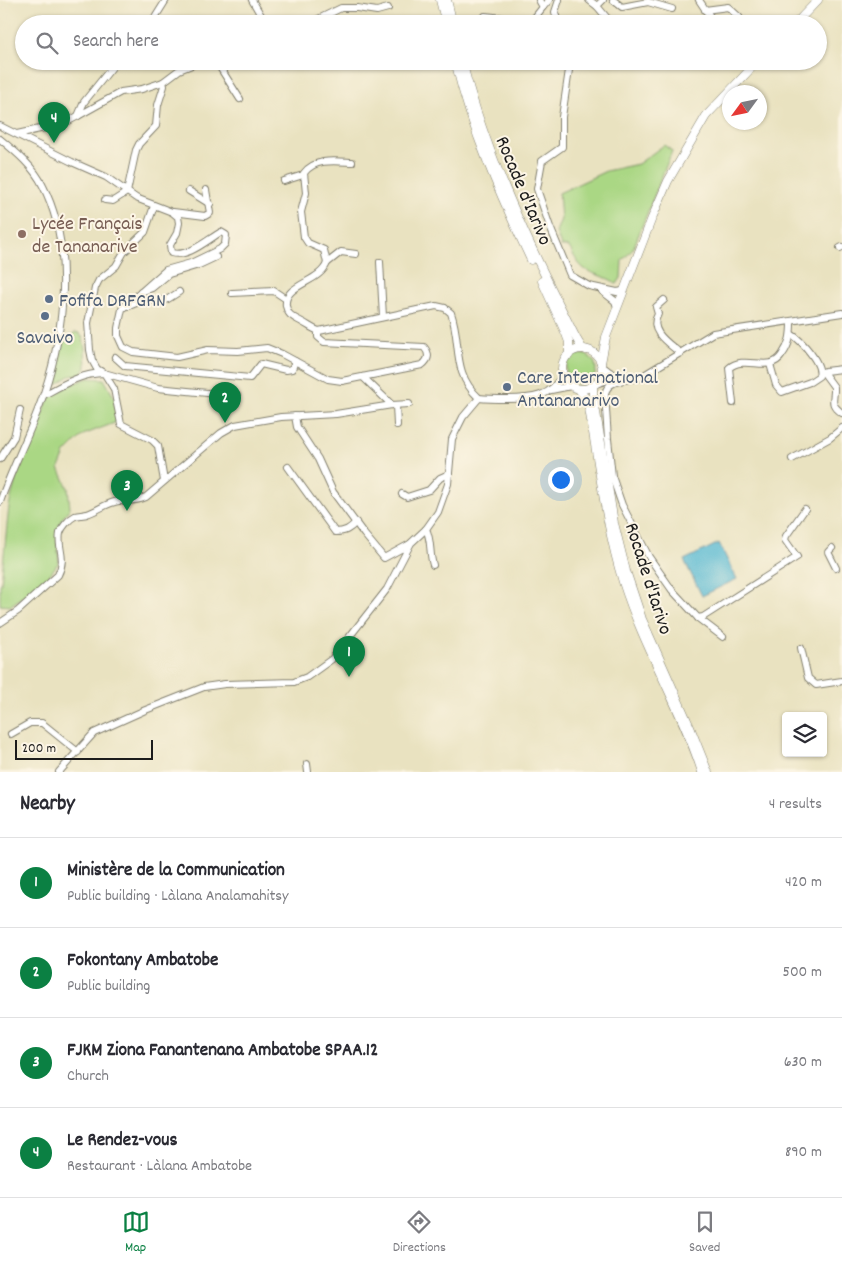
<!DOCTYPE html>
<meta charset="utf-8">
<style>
:root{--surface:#fff;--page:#f2f2f3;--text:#2b2b33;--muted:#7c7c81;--line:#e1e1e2;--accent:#0b8043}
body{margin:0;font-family:Dekko,sans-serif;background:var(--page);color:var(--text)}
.controls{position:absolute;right:15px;bottom:15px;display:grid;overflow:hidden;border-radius:5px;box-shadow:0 1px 4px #0004}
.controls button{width:45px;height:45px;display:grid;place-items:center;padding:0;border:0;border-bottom:1px solid var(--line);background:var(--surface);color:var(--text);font:25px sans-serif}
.compass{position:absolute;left:722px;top:85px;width:45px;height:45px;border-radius:50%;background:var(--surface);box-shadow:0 1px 4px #0004;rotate:237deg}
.scale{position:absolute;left:15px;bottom:12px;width:138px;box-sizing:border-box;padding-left:5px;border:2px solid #1c1c1c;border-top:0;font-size:14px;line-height:18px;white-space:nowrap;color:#1c1c1c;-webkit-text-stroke:4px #fcf5e5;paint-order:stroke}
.you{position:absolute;left:560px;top:479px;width:18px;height:18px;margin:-12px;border:4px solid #fff;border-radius:50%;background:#1a73e8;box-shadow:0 0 0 8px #1a73e833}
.badge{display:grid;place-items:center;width:32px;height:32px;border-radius:50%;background:var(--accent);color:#fff;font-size:16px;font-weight:700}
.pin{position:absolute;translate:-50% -41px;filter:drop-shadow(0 1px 2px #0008)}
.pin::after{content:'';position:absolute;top:26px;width:18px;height:15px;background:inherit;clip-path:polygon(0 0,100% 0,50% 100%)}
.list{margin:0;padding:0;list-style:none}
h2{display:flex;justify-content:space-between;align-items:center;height:65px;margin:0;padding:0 20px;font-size:21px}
h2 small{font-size:16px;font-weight:400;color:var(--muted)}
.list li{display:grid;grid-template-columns:32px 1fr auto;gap:15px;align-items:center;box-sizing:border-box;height:90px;padding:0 20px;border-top:1px solid var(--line)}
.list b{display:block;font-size:19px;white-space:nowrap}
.list p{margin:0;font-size:16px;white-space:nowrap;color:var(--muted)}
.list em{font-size:16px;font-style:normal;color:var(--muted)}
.icon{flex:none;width:28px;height:28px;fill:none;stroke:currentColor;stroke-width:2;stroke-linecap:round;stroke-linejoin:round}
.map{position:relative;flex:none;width:842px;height:772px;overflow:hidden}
.search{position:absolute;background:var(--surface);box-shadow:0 1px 4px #0004;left:15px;right:15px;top:15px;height:55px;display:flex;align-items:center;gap:12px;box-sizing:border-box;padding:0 18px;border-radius:28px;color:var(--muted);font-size:19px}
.sheet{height:425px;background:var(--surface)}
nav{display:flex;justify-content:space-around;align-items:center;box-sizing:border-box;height:70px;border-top:1px solid var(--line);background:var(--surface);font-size:14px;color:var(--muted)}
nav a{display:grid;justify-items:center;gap:2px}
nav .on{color:var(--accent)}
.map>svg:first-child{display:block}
.green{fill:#aad784;stroke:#637a50}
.water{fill:#52b7d1;stroke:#376a76}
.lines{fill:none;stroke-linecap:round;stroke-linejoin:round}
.minor-casing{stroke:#827f6e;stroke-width:8}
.major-casing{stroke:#827f6e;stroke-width:9}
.minor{stroke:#fff;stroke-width:6}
.major{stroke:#fff;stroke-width:8}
.education-dot{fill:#8d6e63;stroke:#fcf5e5;stroke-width:2}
.service-dot{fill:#5c6f8a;stroke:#fcf5e5;stroke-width:2}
.labels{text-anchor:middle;stroke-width:4;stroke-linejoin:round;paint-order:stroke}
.street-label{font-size:20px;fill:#1c1c1c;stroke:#fcf5e5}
.education-label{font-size:20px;fill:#785e54;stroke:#fcf5e5;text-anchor:start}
.service-label{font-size:20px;fill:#4e5e75;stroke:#fcf5e5;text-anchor:start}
</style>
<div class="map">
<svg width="842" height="772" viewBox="0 0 842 772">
<rect width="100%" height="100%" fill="#fcf5e5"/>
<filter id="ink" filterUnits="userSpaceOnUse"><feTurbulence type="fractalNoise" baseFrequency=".02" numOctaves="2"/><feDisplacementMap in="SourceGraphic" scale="10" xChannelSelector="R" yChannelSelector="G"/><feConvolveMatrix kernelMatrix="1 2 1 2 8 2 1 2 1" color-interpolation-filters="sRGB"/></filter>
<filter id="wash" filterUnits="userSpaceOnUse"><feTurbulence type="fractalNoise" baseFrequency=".0096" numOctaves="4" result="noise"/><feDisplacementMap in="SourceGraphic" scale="20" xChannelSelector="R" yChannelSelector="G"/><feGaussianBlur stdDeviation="1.12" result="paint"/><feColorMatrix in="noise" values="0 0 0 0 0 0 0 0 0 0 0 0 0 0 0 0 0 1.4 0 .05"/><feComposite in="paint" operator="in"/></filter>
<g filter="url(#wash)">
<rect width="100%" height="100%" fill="#e9e2c0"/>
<!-- green -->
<g class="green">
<path d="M664,145L672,151L633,249L622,261L621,278L617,284C608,277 598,276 588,271C579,267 574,256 569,247L561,246L556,232L561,219L559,193L606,171L638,164Z"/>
<path d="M76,332L79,333L83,338L85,348L86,368L81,374L70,376L52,387L63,340Z"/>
<circle cx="581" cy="369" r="15"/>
<path d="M88,378L104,379L114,397L117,422L83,435L65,453L59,468L68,488L70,508C52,530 57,537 59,562L47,578L10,606L0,605V584H1L9,506L17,474L49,398L64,387Z"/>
</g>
<!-- water -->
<path class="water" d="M719,543L737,579L702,596L684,560Z"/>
</g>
<g filter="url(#ink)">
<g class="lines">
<defs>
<g id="minor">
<path d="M252,0L266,24"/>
<path d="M539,0L543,7L549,0"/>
<path d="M589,0L597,6L603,0"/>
<path d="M613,0L622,7L648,2L672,9"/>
<path d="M699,0L715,24"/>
<path d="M597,6L612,24"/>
<path d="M705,10L728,7L739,17"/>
<path d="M485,16L532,21L543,7"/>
<path d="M151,24L166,0"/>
<path d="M308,24L341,8H357L377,11L388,8"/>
<path d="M558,24L555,12L559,0"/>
<path d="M117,61L84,102L78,116L121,92L142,89L163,82L179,70L202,61"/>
<path d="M219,61L221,69L240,99"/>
<path d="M567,61L569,70L562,117V147L542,161L537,189L550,227L570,275L589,286L617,292L623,291"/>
<path d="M0,126L72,162L106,177L136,198L172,212L178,217L179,223L177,233L170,245L171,253C188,258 207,240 221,232L226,235L225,244L220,249L191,263L166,270L122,309L118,328V336L123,347L133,352L177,357L208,350L238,351L267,348L282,354L328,379L342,381L422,365C429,360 430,354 424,347L324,342L318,337V333L319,331L436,306L445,308L451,313C462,344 451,372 479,398C488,399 498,399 507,399C531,399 552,398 563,373"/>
<path d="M17,134L63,124L78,116"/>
<path d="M0,139C16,152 34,167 43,186C74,247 65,330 44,393C32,430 13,465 0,502"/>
<path d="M284,181L303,175"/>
<path d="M189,191L210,204"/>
<path d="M105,200L113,201L127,192L136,150L139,144L156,126L158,105L164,86L163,82"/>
<path d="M154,206L145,232L124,252L116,266L99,280L95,288L88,323L90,350L92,360L97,369L104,373L158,388L237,396"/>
<path d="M173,212L205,216L210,213L206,190"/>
<path d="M840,248L842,247"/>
<path d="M380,262L383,317"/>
<path d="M327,263L341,252L356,254"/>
<path d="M602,291L615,301L617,307"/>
<path d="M141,292L152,288L169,274L199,265L216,257"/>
<path d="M232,293L274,291L286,299"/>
<path d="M664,300L656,307L658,314C648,331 668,343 680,353"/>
<path d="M129,306L146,299L159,301L168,299L179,292"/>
<path d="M319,331C313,329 308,325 302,322C299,320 295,319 292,316C288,314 287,310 286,306C283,284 320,283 327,263L324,250L308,243L304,237L301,212L306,193L304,173C315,158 335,161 352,162"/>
<path d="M115,357L125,366L250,378L261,364L286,370L292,369L295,361"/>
<path d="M770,364L776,385L782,392L810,382L819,376C823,364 801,340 791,334"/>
<path d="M602,366C613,376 624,380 639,378L713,333L842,313"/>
<path d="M842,369L825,371L823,372L834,387C835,400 828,403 842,413"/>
<path d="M363,377L392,405"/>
<path d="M630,379C620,381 607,382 605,394L608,439L612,476L622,505L649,557L672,590L698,618L723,637"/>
<path d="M596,384L617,377"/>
<path d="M551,390L571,386"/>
<path d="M44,395C62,385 82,373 104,373L114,389L121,424L152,440L158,446L164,481"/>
<path d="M733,403L729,368C745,354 770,374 782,355C790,344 791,335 791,322"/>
<path d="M396,405L397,425"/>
<path d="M295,416L297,427L318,459L333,492L364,534L384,558L410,544"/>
<path d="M0,459L14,437L20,410"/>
<path d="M792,459L830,438L842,428"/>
<path d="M288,467L335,532C345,532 350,529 356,522"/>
<path d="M402,494L407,497L429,490L440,478L449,474"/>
<path d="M426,529C432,541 429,553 433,565"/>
<path d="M832,548L828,552L836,568"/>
<path d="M698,618L703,617L797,557L785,540L786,536L805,509"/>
<path d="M0,623L18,611L58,575C67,557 57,549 60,533C62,527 69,519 75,516C79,515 83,515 87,514C97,511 108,502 119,501C131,500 134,502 146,497L221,433L235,425L281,417L336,414L392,405L409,404"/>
<path d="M801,648L808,678L816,685L842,681"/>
<path d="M11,734L30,723H42L78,752"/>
<path d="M307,764L308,772"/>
<path d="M59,772L94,733L143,711L204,687L225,684L294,682L307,677L332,659L387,589L411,543L426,529L438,512L448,484L452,439L463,417L479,398"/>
</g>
<g id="major">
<path d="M440,0L446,24"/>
<path d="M447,0L453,24"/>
<path d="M795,24L818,0"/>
<path d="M455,61C472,131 500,195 531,260"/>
<path d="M462,61C487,159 531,249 576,338L582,348L586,350"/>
<path d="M542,281L566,334L569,342V355"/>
<circle cx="582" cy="369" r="20"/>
<path d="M601,363L606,337L652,218L668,181L706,116L758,61"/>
<path d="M593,386V394L614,523L626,571L642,619L690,727L708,772"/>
<path d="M579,389L588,403C599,463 605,524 623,582C644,648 681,707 702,772"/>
</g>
</defs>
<!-- minor casing -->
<use href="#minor" class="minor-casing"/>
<!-- major casing -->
<use href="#major" class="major-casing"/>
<!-- minor -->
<use href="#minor" class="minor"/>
<!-- major -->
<use href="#major" class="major"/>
</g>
</g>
<!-- markers -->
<circle class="education-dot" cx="22" cy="234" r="5"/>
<g class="service-dot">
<circle cx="49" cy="299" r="5"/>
<circle cx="45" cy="316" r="5"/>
<circle cx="507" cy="387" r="5"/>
</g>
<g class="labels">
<!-- street labels -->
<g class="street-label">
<text transform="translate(525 190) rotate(67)" y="7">Rocade d'Iarivo</text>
<text transform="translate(650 578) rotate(72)" y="7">Rocade d'Iarivo</text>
</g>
<!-- education labels -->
<g class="education-label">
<text x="32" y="229">Lycée Français<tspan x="32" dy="23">de Tananarive</tspan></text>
</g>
<!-- service labels -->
<g class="service-label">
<text x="59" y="306">Fofifa DRFGRN</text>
<text x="45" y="343" text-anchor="middle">Savaivo</text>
<text x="517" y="383">Care International<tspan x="517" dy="23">Antananarivo</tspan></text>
</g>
</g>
</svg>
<div class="controls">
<button><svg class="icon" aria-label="layers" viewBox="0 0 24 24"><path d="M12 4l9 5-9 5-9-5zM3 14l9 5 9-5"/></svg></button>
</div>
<svg class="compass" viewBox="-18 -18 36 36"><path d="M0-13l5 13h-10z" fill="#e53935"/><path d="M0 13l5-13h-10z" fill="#7c7c81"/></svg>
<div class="scale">200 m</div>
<div class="you"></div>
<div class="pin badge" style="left:349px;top:677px">1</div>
<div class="pin badge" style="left:225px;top:423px">2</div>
<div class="pin badge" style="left:127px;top:511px">3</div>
<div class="pin badge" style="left:54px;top:143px">4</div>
<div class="search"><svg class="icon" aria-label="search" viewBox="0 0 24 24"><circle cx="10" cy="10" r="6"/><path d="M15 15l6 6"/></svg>Search here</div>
</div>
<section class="sheet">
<h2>Nearby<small>4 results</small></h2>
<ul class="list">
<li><span class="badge">1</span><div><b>Ministère de la Communication</b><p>Public building · Làlana Analamahitsy</p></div><em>420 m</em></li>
<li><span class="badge">2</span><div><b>Fokontany Ambatobe</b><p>Public building</p></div><em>500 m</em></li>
<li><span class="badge">3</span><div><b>FJKM Ziona Fanantenana Ambatobe SPAA.12</b><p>Church</p></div><em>630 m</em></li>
<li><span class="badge">4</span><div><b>Le Rendez-vous</b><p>Restaurant · Làlana Ambatobe</p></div><em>890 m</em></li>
</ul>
</section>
<nav>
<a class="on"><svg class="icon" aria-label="map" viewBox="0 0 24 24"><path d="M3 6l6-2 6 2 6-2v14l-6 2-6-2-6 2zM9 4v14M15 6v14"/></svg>Map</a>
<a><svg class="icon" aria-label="directions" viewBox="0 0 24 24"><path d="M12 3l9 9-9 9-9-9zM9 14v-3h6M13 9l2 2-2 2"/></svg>Directions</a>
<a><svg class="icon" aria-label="saved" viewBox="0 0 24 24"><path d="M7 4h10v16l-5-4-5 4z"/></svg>Saved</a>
</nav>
